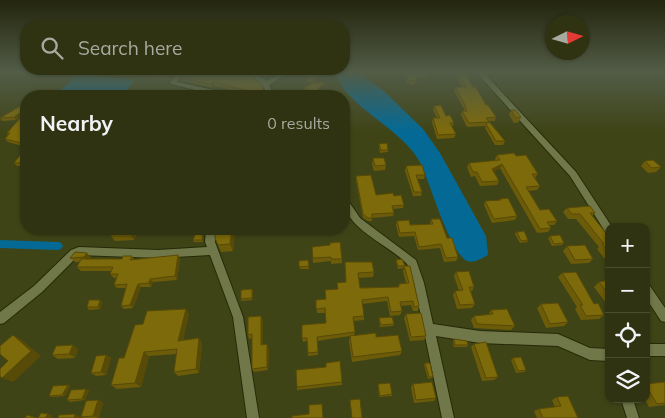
<!DOCTYPE html>
<meta charset="utf-8">
<style>
:root{--surface:#2f3311;--page:#3b3f1f;--text:#f1f3f6;--muted:#a7aa9f;--line:#4a4e31}
body{margin:0;font-family:Mulish,sans-serif;background:var(--page);color:var(--text)}
.controls{position:absolute;right:15px;bottom:15px;display:grid;overflow:hidden;border-radius:10px;box-shadow:0 1px 4px #0004}
.controls button{width:45px;height:45px;display:grid;place-items:center;padding:0;border:0;border-bottom:1px solid var(--line);background:var(--surface);color:var(--text);font:25px sans-serif}
.compass{position:absolute;left:545px;top:15px;width:45px;height:45px;border-radius:50%;background:var(--surface);box-shadow:0 1px 4px #0004;rotate:85deg}
.list{margin:0;padding:0;list-style:none}
h2{display:flex;justify-content:space-between;align-items:center;height:65px;margin:0;padding:0 20px;font-size:21px}
h2 small{font-size:16px;font-weight:400;color:var(--muted)}
.icon{flex:none;width:28px;height:28px;fill:none;stroke:currentColor;stroke-width:2;stroke-linecap:round;stroke-linejoin:round}
.map{position:relative;flex:none;width:665px;height:418px;overflow:hidden}
.search{position:absolute;background:var(--surface);box-shadow:0 1px 4px #0004;left:20px;top:20px;width:330px;height:55px;display:flex;align-items:center;gap:12px;box-sizing:border-box;padding:0 18px;border-radius:20px;color:var(--muted);font-size:19px}
.panel{position:absolute;background:var(--surface);box-shadow:0 1px 4px #0004;left:20px;top:90px;width:330px;height:145px;border-radius:20px}
.map>svg:first-child{display:block}
.water{fill:#046a95}
.lines{fill:none;stroke-linecap:round;stroke-linejoin:round}
.canal{fill:#046a95;fill-rule:evenodd}
.minor-casing{stroke:#262a07;stroke-width:2}
.minor{fill:#707849;fill-rule:evenodd}
.wall{fill:#6c5b09}
.shaded-wall{fill:#584a07}
.building{fill:#7d6a0a;stroke:#584a07}
</style>
<div class="map">
<svg width="665" height="418" viewBox="0 0 665 418">
<rect width="100%" height="100%" fill="#3f4417"/>
<!-- water -->
<g class="water">
<path d="M335,72H357L384,91L423,129L440,153L486,236L488,255C482,258 474,264 467,261C450,253 430,183 421,164C403,128 346,108 335,72Z"/>
<path d="M79,74L135,80L122,96H54Z"/>
</g>
<g class="lines">
<!-- canal -->
<path class="canal" d="M0,240L58,242L61,243L63,246L61,249L58,250L0,248Z"/>
<defs>
<g id="minor">
<path d="M176,72H182L177,82L214,90L246,94L249,96C223,98 196,90 171,84L170,83Z"/>
<path d="M244,72H253L267,81L282,72H290L269,85L272,91V96H266C265,82 255,79 244,72Z"/>
<path d="M476,72H483L576,172L612,227H609V234L606,233L570,176Z"/>
<path d="M344,198L347,199L360,218L416,260L424,283L433,324L480,331L558,334L590,348L609,349V361L590,360L558,346L480,343L436,336L454,418H442L414,283C412,277 411,269 407,264C390,245 342,228 344,198Z"/>
<path d="M206,229H216L215,242L243,317L259,418H247L233,317L210,255L158,258L79,255L42,292L4,323L0,324V312L34,286L71,250L79,247L158,250L207,247L205,242Z"/>
<path d="M646,284L650,286L665,308V322L661,321L646,298Z"/>
<rect x="646" y="344" width="19" height="12"/>
<path d="M621,399H633L639,418H627Z"/>
</g>
</defs>
<!-- minor casing -->
<use href="#minor" class="minor-casing"/>
<!-- minor -->
<use href="#minor" class="minor"/>
</g>
<!-- wall -->
<g class="wall">
<path d="M100,72H174L170,80L109,74Z"/>
<path d="M257,72H270V74L264,77Z"/>
<path d="M296,72H324L314,83L325,85L315,94L304,91V88L314,83L307,81L306,77L308,76Z"/>
<path d="M405,72H429L425,78L420,77L414,85L406,83V79L408,77L404,76Z"/>
<path d="M455,72H465L473,87L496,117L495,121H489L505,141L503,145H495L485,128L486,126L467,127L461,115L462,111H464V109L454,91L455,87H462L455,74Z"/>
<path d="M179,77L256,79L257,81L263,88L264,96H233L248,94L214,86L212,88L180,80Z"/>
<path d="M26,106V113L16,120L2,121L0,118Z"/>
<path d="M434,106L454,123L452,127L456,134L454,138L437,139L432,122L433,118H437L433,110Z"/>
<path d="M511,110L521,117L519,122L514,123L509,115Z"/>
<path d="M26,116V147L8,142L5,139L8,134L7,133Z"/>
<path d="M379,144L388,150V152L380,153L379,146Z"/>
<path d="M26,150V166H17L14,163Z"/>
<path d="M497,155L516,156L538,174L535,178L540,186L537,190L528,191L540,210L557,221L554,225H550L551,228L548,232L537,233L500,168L494,171L499,181L497,185L480,186L475,176L471,177L467,167L469,163L496,161L495,159Z"/>
<path d="M373,158L386,165L385,170L374,171L372,164Z"/>
<path d="M645,161L661,167L656,172L648,173L641,166Z"/>
<path d="M406,166L425,175L424,179H418L422,192L421,196H413L405,171Z"/>
<path d="M356,176L376,195L394,196L404,205L403,208L393,209L394,213L393,216L372,218V221H368L363,218L356,180Z"/>
<path d="M500,199L517,216L515,220L492,223L484,205L485,201H499Z"/>
<path d="M567,208L595,213L592,216L609,237V262L608,263L597,249L599,247L576,219H568L563,212Z"/>
<path d="M431,219L447,238L458,257L456,261L444,262L440,248L418,250L414,236L399,237L396,225L397,221L410,225L430,224Z"/>
<path d="M115,229H158L156,235H136L134,240L115,241L111,236Z"/>
<path d="M197,229H204L203,242H194L193,240Z"/>
<path d="M235,229L233,251L221,252L215,238Z"/>
<path d="M517,232L528,240L527,242L520,243L515,234Z"/>
<path d="M550,236L564,243L562,245L552,246L548,238Z"/>
<path d="M567,246L593,259L589,263L571,264L563,251Z"/>
<path d="M312,247L342,259V263L331,264V261L313,263Z"/>
<path d="M178,255L180,259L177,280L153,282L151,287H141L133,308L124,309L121,306L126,288H117L114,285L116,278H114L110,274L112,271H81L77,267L80,262H75L70,258L91,257L90,259H122L132,256L134,260Z"/>
<path d="M402,259L419,306L418,311H413L411,305L401,306L402,311L400,315L390,316L387,301L362,304L364,316V320L353,321L355,332L354,335L376,337L402,351L400,355L352,362L349,341L350,336L317,341L318,355L308,356L307,341L303,342L302,338L326,323L325,313H317L316,300L326,299L337,289V283L346,282L345,262L374,272L373,277L358,278L360,288L398,287L399,284L406,283L403,271L404,268L398,269L396,262V260Z"/>
<path d="M308,260L309,269H300L299,261Z"/>
<path d="M456,272L474,287L472,291H470L475,304L472,308L457,309L453,295L455,291H459L454,276Z"/>
<path d="M562,273L594,304L604,315L599,319L581,320L575,309L577,307L558,277Z"/>
<path d="M609,280V303H606L594,287L599,282Z"/>
<path d="M253,291L252,300L241,301V299Z"/>
<path d="M102,302L100,309L89,310L87,307Z"/>
<path d="M541,304L568,322L564,326L546,328L537,308Z"/>
<path d="M491,310L515,326L511,330L474,328L471,320L474,316L488,315Z"/>
<path d="M189,314L183,340L202,343L199,373L178,376L174,372L177,354L149,356L141,387L117,389L111,385L124,358L143,324Z"/>
<path d="M406,314L426,336L424,340L410,341L404,318Z"/>
<path d="M379,318L394,324L393,326L380,327L379,320Z"/>
<path d="M263,320V344L269,348L268,370L254,372L252,369V338L249,339L248,335Z"/>
<path d="M454,339L468,345L467,347H454L453,341Z"/>
<path d="M474,344L498,377L494,380L482,381L471,347Z"/>
<path d="M73,345L78,349L75,358L58,359L52,355Z"/>
<path d="M106,355L111,358L106,375L96,376L91,373Z"/>
<path d="M513,358L526,370L524,372L516,373L511,360Z"/>
<path d="M425,363L433,377L432,378L428,379L424,365Z"/>
<path d="M326,367L342,382V385L297,390V387Z"/>
<path d="M665,382V405L649,407L645,399H646V384Z"/>
<path d="M378,384L392,394V396L379,397L378,386Z"/>
<path d="M413,384L436,398L434,401L414,403L411,387Z"/>
<path d="M68,385L70,386L65,396L52,397L49,396Z"/>
<path d="M89,390L85,400L70,402L67,400Z"/>
<path d="M557,397L578,418H537L534,411L539,409L555,407L552,400Z"/>
<path d="M98,400L103,403L99,418H84L81,417Z"/>
</g>
<!-- shaded-wall -->
<g class="shaded-wall">
<path d="M170,72H174L170,80L168,76Z"/>
<path d="M266,72H270V74L264,77V74Z"/>
<path d="M321,72H324L314,83V79Z"/>
<path d="M420,73V77L414,85L415,81Z"/>
<path d="M213,82L214,86L212,88L211,84Z"/>
<path d="M325,82V85L315,94V92Z"/>
<path d="M26,109V113L16,120L14,117Z"/>
<path d="M502,164L500,168L491,173L492,169Z"/>
<path d="M154,229H158L156,235L154,230Z"/>
<path d="M203,229H204L203,242L202,240Z"/>
<path d="M232,229H235L233,251L230,244Z"/>
<path d="M133,231L136,235L134,240L131,236Z"/>
<path d="M87,253L91,257L89,262L84,257Z"/>
<path d="M178,255L180,259L177,280L175,276Z"/>
<path d="M150,279L153,282L151,287L149,283Z"/>
<path d="M138,284L141,287L133,308L130,305Z"/>
<path d="M100,300L102,302L100,309L98,307Z"/>
<path d="M186,309L189,314L182,345L178,341Z"/>
<path d="M261,316L263,320V348L261,345Z"/>
<path d="M13,335L22,340L41,356L13,382L2,378L31,351Z"/>
<path d="M199,338L202,343L199,373L196,369Z"/>
<path d="M267,344L269,348L268,370L267,367Z"/>
<path d="M73,345L78,349L75,358L69,354Z"/>
<path d="M144,352L149,356L141,387L135,383Z"/>
<path d="M106,355L111,358L106,375L101,372Z"/>
<path d="M68,385L70,386L65,396L62,395Z"/>
<path d="M86,389L89,390L85,400L82,399Z"/>
<path d="M98,400L103,403L99,418L93,416Z"/>
<path d="M48,414L53,416L52,418H45Z"/>
<path d="M75,414L81,417V418H74Z"/>
</g>
<!-- building -->
<g class="building">
<path d="M126,72H170L168,76Z"/>
<path d="M181,72H246L256,79L254,80L260,82L263,88L264,94L262,96H233L234,94H248L249,91L213,82L211,84L179,77Z"/>
<path d="M306,72H321L314,79L306,77L310,73Z"/>
<path d="M405,72H428L426,75L420,73L415,81L406,79L410,74Z"/>
<path d="M457,72H465L473,87H476L486,105H488L496,117L486,118L505,141H496L486,124L489,122L469,123L462,111H467L465,105L455,87H466Z"/>
<path d="M325,82L315,92L304,88L313,83Z"/>
<path d="M22,105L26,106V109L14,117L0,118Z"/>
<path d="M441,105L446,116L450,115L454,123H450L456,134L438,135L433,118H440L434,106Z"/>
<path d="M511,110H515L521,117L516,118Z"/>
<path d="M26,116V144L5,139L10,133H7L21,117Z"/>
<path d="M387,143L388,150H381L379,144Z"/>
<path d="M24,150H26V163H14Z"/>
<path d="M514,153L516,156L526,155L538,174H532L540,186L526,187L540,210L549,209L557,221L547,222L551,228L540,229L502,164L492,169L499,181L482,182L477,172H473L469,163L500,160L497,155Z"/>
<path d="M373,158H384L386,165L375,166Z"/>
<path d="M653,160L661,167L652,168L645,161Z"/>
<path d="M422,165L425,175H416L422,192H414L406,166Z"/>
<path d="M371,175L376,195L393,193L394,196L401,195L404,205L392,206L394,213L372,214V218H368L363,214L356,176Z"/>
<path d="M508,198L517,216L494,219L485,201L501,200L500,199Z"/>
<path d="M590,206L595,213H590L609,237V253L602,244H604L580,214H572L567,208Z"/>
<path d="M431,219H440L447,238H452L458,257L446,258L441,244L419,247L415,232L400,233L397,221L409,220L410,225L433,224Z"/>
<path d="M115,229H154V230L133,231L131,236H111Z"/>
<path d="M197,229H203L202,240H193Z"/>
<path d="M216,229H232L230,244L218,245L215,238Z"/>
<path d="M524,231L528,240L521,241L517,232Z"/>
<path d="M560,235L564,243L554,244L550,236Z"/>
<path d="M340,242L342,259H331V257L313,258L312,247L330,245V243Z"/>
<path d="M585,245L593,259L575,260L567,246Z"/>
<path d="M75,252L87,253L84,257L70,258Z"/>
<path d="M178,255L175,276L150,279L149,283L138,284L130,305L121,306L127,284L114,285L118,274H110L113,267H77L81,259H122L123,256H132L130,260Z"/>
<path d="M402,259L405,266H398L396,260Z"/>
<path d="M308,260L309,266L299,267V261Z"/>
<path d="M345,262H372L374,272L358,273L360,288L399,287V284L409,283L404,266H410L419,306L414,307L413,301L400,302L402,311L391,312L388,297L362,300L364,316L353,317L355,332L317,337L318,352L308,353L307,338H302V325L326,323L325,308L316,309V300L326,299L325,290L338,289L337,283L346,282Z"/>
<path d="M469,271L474,287H469L475,304L460,305L455,291L463,290L456,272Z"/>
<path d="M576,272L594,304L598,303L604,315L586,316L580,305H583L562,273Z"/>
<path d="M609,280V295L599,282Z"/>
<path d="M252,289V298L241,299V290Z"/>
<path d="M89,300H100L98,307H87Z"/>
<path d="M558,303L568,322L550,324L541,304Z"/>
<path d="M186,309L178,341L199,338L196,369L174,372L177,349L144,352L135,383L111,385L119,358H124L135,325L143,324L147,311Z"/>
<path d="M507,309L515,326L477,324L474,316L493,314L491,310Z"/>
<path d="M421,313L426,336L411,337L406,314Z"/>
<path d="M261,316V345L267,344V367L252,369V334L248,335V317Z"/>
<path d="M392,317L394,324L381,325L379,318Z"/>
<path d="M376,333V337L398,335L402,351L353,357L350,336Z"/>
<path d="M13,335L31,351L2,378L0,376V369L8,361L0,354V346Z"/>
<path d="M454,339L467,341L468,345H455Z"/>
<path d="M486,342L498,377L486,378L474,344Z"/>
<path d="M73,345L69,354L52,355L56,346Z"/>
<path d="M106,355L101,372L91,373L96,356Z"/>
<path d="M521,357L526,370L518,371L513,358Z"/>
<path d="M340,361L342,382L297,387L296,370L326,367V363Z"/>
<path d="M425,363H430L433,377H429Z"/>
<path d="M432,382L436,398L416,400L413,384Z"/>
<path d="M665,382V403L657,404L646,386V384Z"/>
<path d="M390,383L392,394L380,396L378,384Z"/>
<path d="M68,385L62,395L49,396L53,386Z"/>
<path d="M86,389L82,399L67,400L71,390Z"/>
<path d="M568,396L578,418H543L539,409L561,406L557,397Z"/>
<path d="M360,399L362,418H352L350,400Z"/>
<path d="M98,400L93,416L81,417L86,401Z"/>
<path d="M322,404L323,418H292V416L309,414V405Z"/>
<path d="M41,413L48,414L45,418H38Z"/>
<path d="M75,414L74,418H58L59,415Z"/>
<path d="M27,415L37,418H25Z"/>
</g>
<!-- sky -->
<linearGradient id="sky" x2="0" y2="1"><stop stop-color="#23250d"/><stop offset="0.55" stop-color="#525c47"/><stop offset="1" stop-color="#525c47" stop-opacity="0"/></linearGradient>
<rect width="665" height="131" fill="url(#sky)"/>
</svg>
<div class="controls">
<button>+</button>
<button>−</button>
<button><svg class="icon" aria-label="locate" viewBox="0 0 24 24"><circle cx="12" cy="12" r="6"/><path d="M12 2v4M12 18v4M2 12h4M18 12h4"/></svg></button>
<button><svg class="icon" aria-label="layers" viewBox="0 0 24 24"><path d="M12 4l9 5-9 5-9-5zM3 14l9 5 9-5"/></svg></button>
</div>
<svg class="compass" viewBox="-18 -18 36 36"><path d="M0-13l5 13h-10z" fill="#e53935"/><path d="M0 13l5-13h-10z" fill="#a7aa9f"/></svg>
<div class="search"><svg class="icon" aria-label="search" viewBox="0 0 24 24"><circle cx="10" cy="10" r="6"/><path d="M15 15l6 6"/></svg>Search here</div>
<section class="panel">
<h2>Nearby<small>0 results</small></h2>
<ul class="list">
</ul>
</section>
</div>
